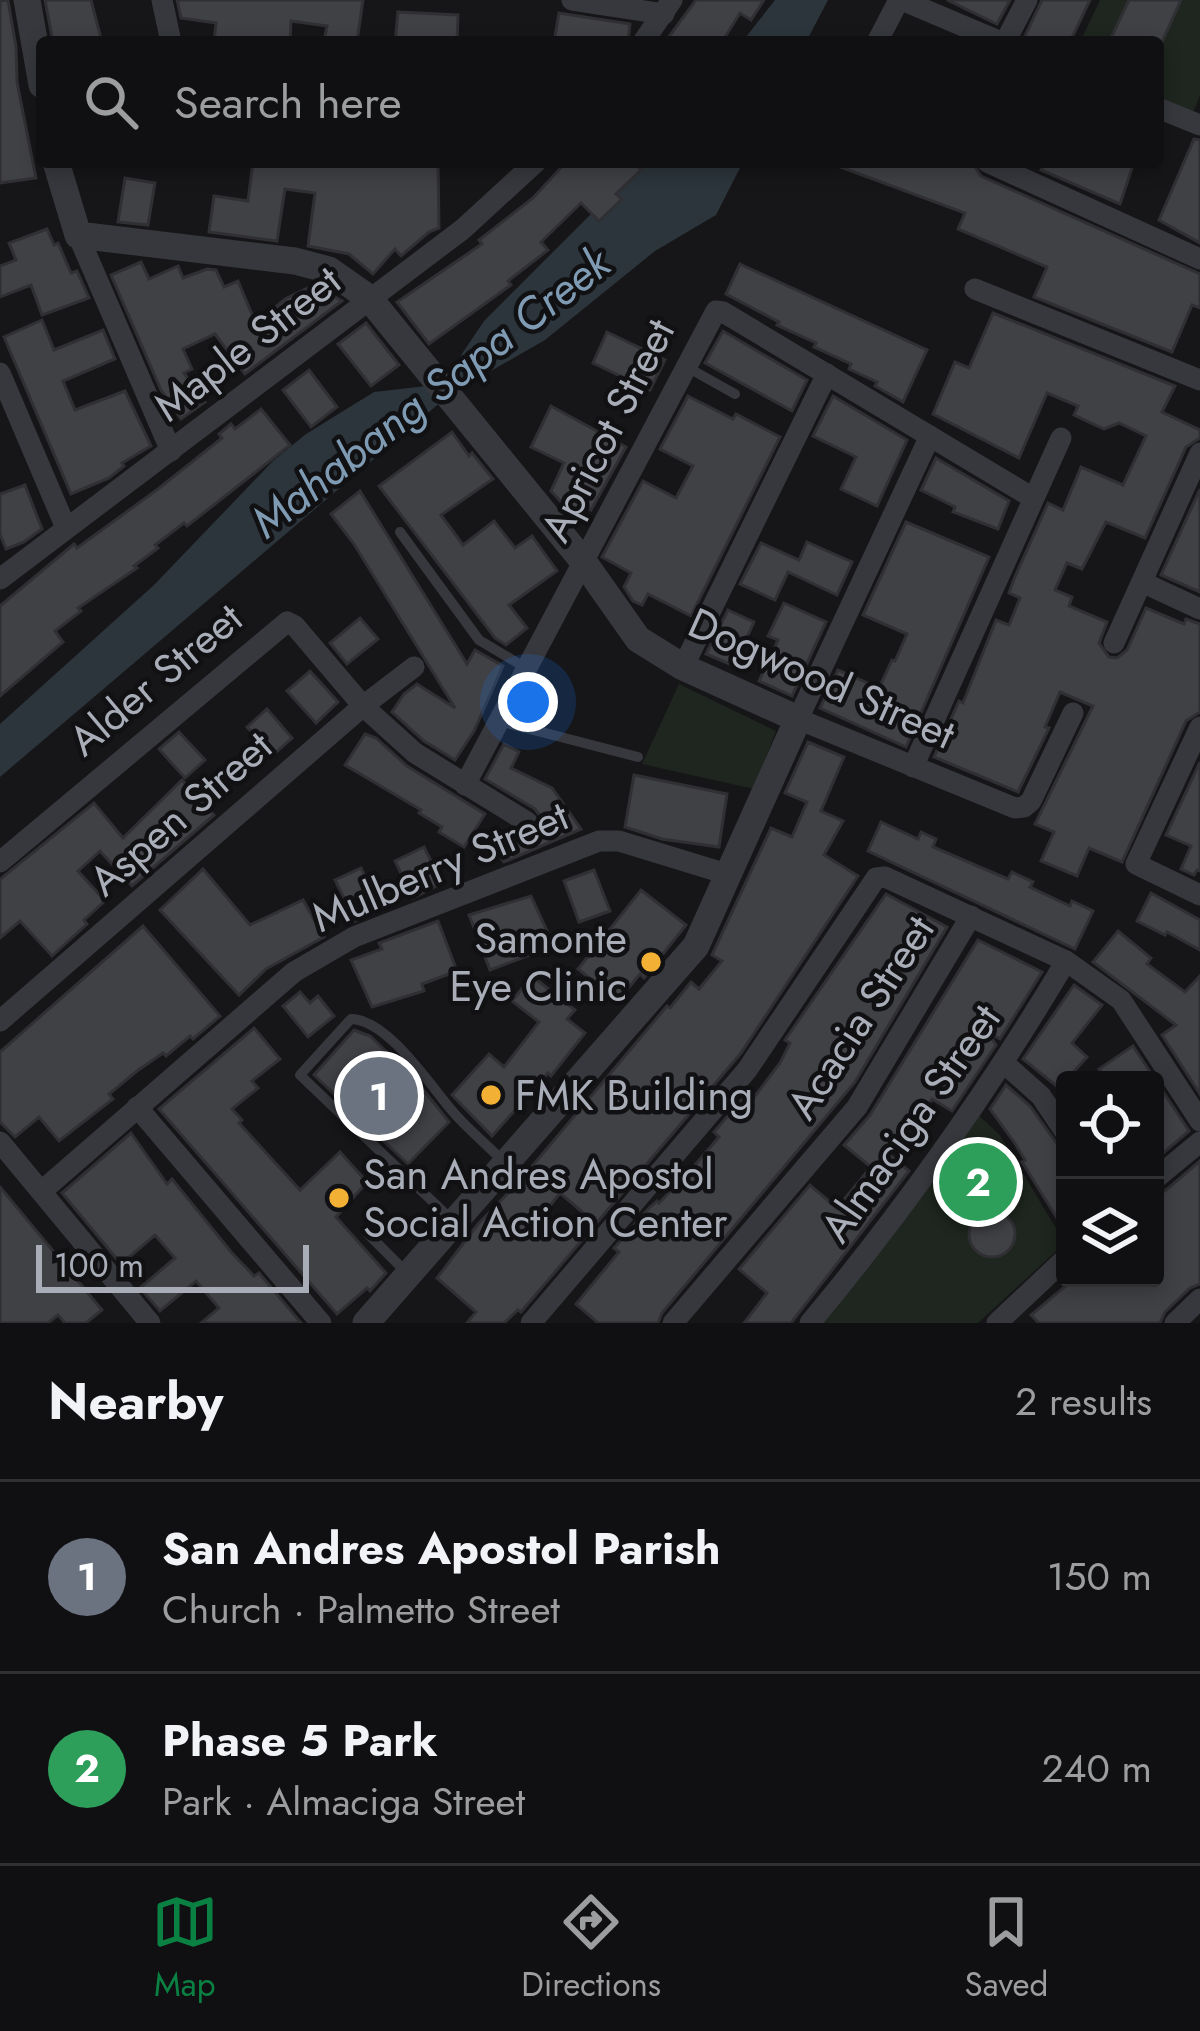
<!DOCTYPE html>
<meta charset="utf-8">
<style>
:root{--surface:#101012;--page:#19191b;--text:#f1f3f6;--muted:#9c9d9f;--line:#303032;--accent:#0b8043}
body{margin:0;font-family:Jost,sans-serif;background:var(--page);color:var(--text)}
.controls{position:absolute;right:36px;bottom:36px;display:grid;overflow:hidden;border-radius:12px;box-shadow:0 6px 18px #0003}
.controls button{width:108px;height:108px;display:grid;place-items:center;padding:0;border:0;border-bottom:3px solid var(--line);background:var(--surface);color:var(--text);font:60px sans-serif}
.scale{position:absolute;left:36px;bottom:30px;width:273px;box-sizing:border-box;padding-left:12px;border:6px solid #a8adb8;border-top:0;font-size:33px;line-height:42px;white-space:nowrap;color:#a8adb8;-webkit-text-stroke:9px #111113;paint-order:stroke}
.you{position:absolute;left:528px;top:702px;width:42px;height:42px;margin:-30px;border:9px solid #fff;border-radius:50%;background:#1a73e8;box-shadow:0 0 0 18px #1a73e833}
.badge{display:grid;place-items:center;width:78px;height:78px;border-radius:50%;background:var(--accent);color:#fff;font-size:39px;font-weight:700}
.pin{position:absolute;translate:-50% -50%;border:6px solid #fff;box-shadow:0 3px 12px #0006}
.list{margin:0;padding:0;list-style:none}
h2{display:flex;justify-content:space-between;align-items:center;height:156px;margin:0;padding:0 48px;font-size:51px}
h2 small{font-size:39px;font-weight:400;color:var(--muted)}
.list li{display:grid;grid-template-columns:78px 1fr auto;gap:36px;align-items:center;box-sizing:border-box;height:192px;padding:0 48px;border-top:3px solid var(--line)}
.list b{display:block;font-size:45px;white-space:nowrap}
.list p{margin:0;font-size:39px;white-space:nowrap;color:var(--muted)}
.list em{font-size:39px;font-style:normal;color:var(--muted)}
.icon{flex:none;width:66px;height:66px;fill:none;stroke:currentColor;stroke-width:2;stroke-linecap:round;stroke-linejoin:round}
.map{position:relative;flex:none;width:1200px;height:1323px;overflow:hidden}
.search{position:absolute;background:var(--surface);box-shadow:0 6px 18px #0003;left:36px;right:36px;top:36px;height:132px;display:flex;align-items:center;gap:30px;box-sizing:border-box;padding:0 42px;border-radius:12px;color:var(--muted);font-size:45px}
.sheet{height:540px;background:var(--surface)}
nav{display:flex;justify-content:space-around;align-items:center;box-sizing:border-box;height:168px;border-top:3px solid var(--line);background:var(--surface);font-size:33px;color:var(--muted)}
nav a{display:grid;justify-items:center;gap:6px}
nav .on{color:var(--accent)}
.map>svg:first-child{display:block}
.green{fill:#1e261f}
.water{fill:#2c353c}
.building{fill:#404145;stroke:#303034;stroke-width:3;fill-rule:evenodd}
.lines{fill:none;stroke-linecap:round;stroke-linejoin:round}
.service{stroke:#37383d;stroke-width:10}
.minor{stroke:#37383d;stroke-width:21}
.tertiary{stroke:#37383d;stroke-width:27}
.poi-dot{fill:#f2b134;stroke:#111113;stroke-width:4.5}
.labels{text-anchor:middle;stroke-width:9;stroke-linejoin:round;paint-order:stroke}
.street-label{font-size:42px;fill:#a8adb8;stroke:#111113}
.poi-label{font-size:42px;fill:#a8adb8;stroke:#111113;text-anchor:start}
.water-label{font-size:45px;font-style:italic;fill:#7f9bb3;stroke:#111113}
</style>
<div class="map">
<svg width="1200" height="1323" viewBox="0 0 1200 1323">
<rect width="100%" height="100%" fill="#161618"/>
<!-- green -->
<g class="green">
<path d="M1100,0H1200V95L1192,116L1158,101V42H1080Z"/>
<path d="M679,684L776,731L754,789L642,764Z"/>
<path d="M976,1113L999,1134L1065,1243L978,1323H815Z"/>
</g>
<!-- water -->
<g class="water">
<path d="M775,0H828L806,42H742Z"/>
<path d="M643,162H743L716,215L655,251L545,340L449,395L0,777V724L154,585L273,461L306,434L374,392L435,385L445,379L484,321Z"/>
</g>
<!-- building -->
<g class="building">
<path d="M8,0L16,47L17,82L36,178L0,183V1Z"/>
<path d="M45,0H91L102,42H53Z"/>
<path d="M177,0H363L357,42L324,41L327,26L291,21L290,42H214L216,23L181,18Z"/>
<path d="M696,0H764L751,20L740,13L722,42H665Z"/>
<path d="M947,0H1010L997,24Z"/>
<path d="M1042,0H1090L1070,42L1023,40Z"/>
<path d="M1129,0H1181L1162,42H1109Z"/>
<path d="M398,12L458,15L457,42H395Z"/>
<path d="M559,13L630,24L628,42H554Z"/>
<path d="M1194,139L1200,140V243L1159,220Z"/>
<path d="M253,162H438L439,228L429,232L401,256L395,249L373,274L349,254L308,246L315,193L285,189L277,241L209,232L214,196L248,201Z"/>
<path d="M566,162H633L641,170L616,194L622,199L599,221L581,203L541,242L548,250L508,281L511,285L429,344L397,302L482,244L479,240L533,198Z"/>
<path d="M827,162H972L981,176L1200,274V308L1192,305L1172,352L1034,297L1047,267L958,229L965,213Z"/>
<path d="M1045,162H1134L1120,204L1041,170Z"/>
<path d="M125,178L155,183L148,225L118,222Z"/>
<path d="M47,229L54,245L58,243L71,273L77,271L89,298L42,315L31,285L0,297V266L16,260L9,243Z"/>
<path d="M141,262L149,279L178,266L183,278L207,269L216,270L224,287L238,281L256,324L285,299L314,285L342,301L245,374L215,334L183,349L192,369L184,373L205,402L181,419L161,390L111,275Z"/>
<path d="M740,264L927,350L903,402L875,386L877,382L849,369L851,364L814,347L816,343L777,325L779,322L726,294Z"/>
<path d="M993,313L1175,386L1162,412L1200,430V438L1186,447L1145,538L1106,522L1082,569L1067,563L1055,590L1072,597L1069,606L1107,622L1099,643L1109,657L1117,658L1127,650L1146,608L1184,624L1186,619L1200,624V712L1186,721L1122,862L1089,848L1077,876L1041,861L1054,832L1035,824L1093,706L1060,692L1045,727L1049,728L1018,792L934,757L959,701L963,703L996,620L1009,625L1020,598L1009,593L1014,579L1048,503L1063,510L1081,467L1123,485L1146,436L1119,423L1104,429L1074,415L1078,406L1047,393L1019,458L933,414L955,362L969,368Z"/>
<path d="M42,320L54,350L103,330L115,359L63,381L75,410L125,391L151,446L122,463L124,466L109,478L71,494L4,337Z"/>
<path d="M366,323L399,365L371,386L338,344Z"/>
<path d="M723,331L807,380L792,411L705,363Z"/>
<path d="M607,332L665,360L650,390L593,363Z"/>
<path d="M309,370L337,407L311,427L283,390Z"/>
<path d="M688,396L733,419L736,414L780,437L691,616L648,594L642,605L633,601L624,587L631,573L602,557L643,481L676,498L693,466L660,449Z"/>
<path d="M833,396L907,440L877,506L841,489L856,457L813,436Z"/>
<path d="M551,406L626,447L591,510L584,506L577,519L551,491L564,463L531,447Z"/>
<path d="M261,409L290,445L187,526L184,523L155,545L158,548L134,566L137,568L78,608L81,611L55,631L63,642L0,696V606L74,544L77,548L158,489L222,438L219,434L231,424L235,429Z"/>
<path d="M452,432L469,456L472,453L493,479L441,515L463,545L494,521L515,548L532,536L557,571L509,605L527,628L506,645L495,638L379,486Z"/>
<path d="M936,458L1009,501L998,529L953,512L955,507L921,490Z"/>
<path d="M25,485L42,529L24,542L6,549L0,534V494Z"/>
<path d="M1200,489V592L1161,575Z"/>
<path d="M360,491L467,664L475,650L503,666L474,731L455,760L424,741L392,712L404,694L417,684L455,708L354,544L331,514Z"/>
<path d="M906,522L989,557L906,747L820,708L838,670L879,688L892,660L895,661L907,634L863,615Z"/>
<path d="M807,542L852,562L837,595L788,572L775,600L740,584L761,543L799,560Z"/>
<path d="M784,603L826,622L792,696L759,681L778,640L768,636Z"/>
<path d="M728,610L754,622L734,666L706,654Z"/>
<path d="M360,618L378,639L347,664L330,643Z"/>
<path d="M310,671L338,702L316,723L287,691Z"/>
<path d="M267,709L292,738L273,755L247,727Z"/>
<path d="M179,732L205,760L185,778L159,749Z"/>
<path d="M365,734L376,738L407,766L485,814L464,847L439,832L442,827L419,813L421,810L345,765Z"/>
<path d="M808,742L844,757L821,811L843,821L824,855L858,876L741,1053L521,1312L518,1310L504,1323H467L476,1312L437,1278L478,1224L518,1183L667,1006L670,1008L691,982L699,989L722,961L712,955L771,828L792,837L807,802L785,793ZM560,1193L587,1216L567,1238L542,1216Z"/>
<path d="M504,744L519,752L511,768L552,788L581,829L504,862L497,853L521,836L535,835L543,820L535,809L485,779Z"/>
<path d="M1200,762V871L1197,870L1194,875L1181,869L1191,846L1166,835Z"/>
<path d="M634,775L727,794L719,847L662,839L625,827Z"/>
<path d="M182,780L214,815L132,886L100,851L78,871L105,901L84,920L87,924L52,956L20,921L0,938V880L4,876L94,803L123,838Z"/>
<path d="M881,822L918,839L921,832L936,839L933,847L1008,879L1012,872L1033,882L1030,887L1070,906L1072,901L1093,911L1075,949L868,851Z"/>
<path d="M424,847L442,883L413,898L395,861Z"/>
<path d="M361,868L381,910L355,921L335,880Z"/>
<path d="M203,869L250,925L303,900L324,937L266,969L239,995L160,910Z"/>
<path d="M594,870L610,911L579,922L564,881Z"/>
<path d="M641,890L686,925L644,978L640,974L618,1001L578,969Z"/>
<path d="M1151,893L1200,920V950L1167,932L1165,935L1137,921Z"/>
<path d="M886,894L947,927L855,1082L662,1313L658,1323H598L576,1304L619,1252L614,1248L650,1207L657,1201L659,1203L689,1172L719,1137L714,1132L746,1095L752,1100L780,1063L790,1043L785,1040Z"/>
<path d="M531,896L554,946L490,970L469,915Z"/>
<path d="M438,921L457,971L422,984L424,991L372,1007L351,960L382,949L379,943Z"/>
<path d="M143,926L220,1016L193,1039L190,1036L166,1056L163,1053L137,1071L109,1094L113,1099L59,1141L39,1117L15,1137L0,1122V1052Z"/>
<path d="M1118,931L1151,958L1147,964L1185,992L1200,976V1094L1162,1035L1176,1025L1093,962Z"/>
<path d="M978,940L1042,972L1000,1039L988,1032L996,1045L952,1111L932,1099L923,1114L916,1110L904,1129L901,1127L886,1152L909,1171L791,1323H744L767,1293L739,1269L810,1185L837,1208L871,1167L844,1145L870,1115Z"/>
<path d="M532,976L575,1010L567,1019L585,1033L551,1076L548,1073L492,1136L452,1095L489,1054L504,1067L539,1022L512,1001Z"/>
<path d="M1074,985L1102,1005L1072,1043L1087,1057L1059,1088L1023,1059Z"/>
<path d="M300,992L310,1003L318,996L334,1016L308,1037L283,1006Z"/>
<path d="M254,1028L280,1059L252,1081L258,1088L232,1109L242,1120L239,1123L300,1190L340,1152L367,1182L336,1217L386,1273L370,1291L367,1288L337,1314L159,1109Z"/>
<path d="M354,1030L370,1036L414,1078L449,1122L408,1164L314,1075Z"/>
<path d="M1133,1046L1189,1131L1155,1160V1080H1107L1099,1069Z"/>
<path d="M1006,1085L1030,1106L1065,1155V1231L1022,1162L1025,1160L1014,1142L990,1109Z"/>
<path d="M131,1133L167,1184L172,1179L232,1253L254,1276L259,1273L301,1323H201L219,1308L196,1281L160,1311L140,1288L175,1258L155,1235L121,1264L62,1193Z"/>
<path d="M1200,1161V1284L1190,1288L1165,1312L1160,1323H1039L1031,1315L1075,1278H1155V1194L1165,1191Z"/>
<path d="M0,1187L102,1310L86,1323H65L58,1315L48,1323H0Z"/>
<circle cx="992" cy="1234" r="23"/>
</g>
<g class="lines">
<!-- service -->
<g class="service">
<path d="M685,366L735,394"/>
<path d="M400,532L479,640L526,668"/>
<path d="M499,721L638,757"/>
<path d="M452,1220L300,1075L351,1019C389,1020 431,1087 454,1113C469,1130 487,1145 502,1160"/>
<path d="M368,1234L406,1272"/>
</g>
<!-- minor -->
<g class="minor">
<path d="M162,0L171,42"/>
<path d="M572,0L664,14"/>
<path d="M902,0L1001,42"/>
<path d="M643,42L672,0"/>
<path d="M877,42L899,0"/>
<path d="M1005,42L1027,0"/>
<path d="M1158,108L1200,125"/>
<path d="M987,162L1200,259"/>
<path d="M78,235L171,451"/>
<path d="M975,289L1200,380"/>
<path d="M0,373L66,528"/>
<path d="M930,436L798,719L1015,808L1024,807L1031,801L1073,713"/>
<path d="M0,579L463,229L536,162"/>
<path d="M1144,583L1200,609"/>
<path d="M1114,643L1200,453"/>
<path d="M683,667L827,374"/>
<path d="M1200,727L1136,864L1200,895"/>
<path d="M913,767L1061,438"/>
<path d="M465,785L716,311L723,312L1033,498"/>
<path d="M0,862L287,622L295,626L363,706L415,753L527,822"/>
<path d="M0,1021L363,706L414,667"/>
<path d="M1005,1064L1041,1096L1065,1132"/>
<path d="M137,1107L321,1323"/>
<path d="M0,1142L150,1323"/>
<path d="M1155,1179L1200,1142"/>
<path d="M43,1190L294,972L354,937L599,841H619L730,875"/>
<path d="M531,1323L747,1070L876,878L885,877L1066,961L1121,1000L1200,1121"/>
<path d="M673,1323L857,1107L971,916"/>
<path d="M810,1323C905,1209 990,1089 1066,961"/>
<path d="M997,1323L1065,1259"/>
<path d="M1175,1323L1200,1299"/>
</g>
<!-- tertiary -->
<g class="tertiary">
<path d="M27,0L42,85"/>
<path d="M56,162L78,235L295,261L329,270L369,298L583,561L638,639L683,667L798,719L696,946L366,1323"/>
</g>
</g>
<!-- markers -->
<g class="poi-dot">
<circle cx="651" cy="962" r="12"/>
<circle cx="491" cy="1095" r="12"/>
<circle cx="339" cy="1198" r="12"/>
</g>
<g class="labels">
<!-- street labels -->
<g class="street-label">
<text transform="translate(247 343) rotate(-38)" y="15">Maple Street</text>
<text transform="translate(607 430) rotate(-63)" y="15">Apricot Street</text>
<text transform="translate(822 678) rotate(24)" y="15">Dogwood Street</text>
<text transform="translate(155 679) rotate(-40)" y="15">Alder Street</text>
<text transform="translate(180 813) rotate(-41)" y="15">Aspen Street</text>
<text transform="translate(440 866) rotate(-23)" y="15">Mulberry Street</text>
<text transform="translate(860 1017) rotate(-57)" y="15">Acacia Street</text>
<text transform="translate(910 1123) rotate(-55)" y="15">Almaciga Street</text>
</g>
<!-- poi labels -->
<g class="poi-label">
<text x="627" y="953" text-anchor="end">Samonte<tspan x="627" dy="48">Eye Clinic</tspan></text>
<text x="515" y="1110">FMK Building</text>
<text x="363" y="1189">San Andres Apostol<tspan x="363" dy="48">Social Action Center</tspan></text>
</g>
<!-- water labels -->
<g class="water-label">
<text transform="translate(430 392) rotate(-38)" y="16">Mahabang Sapa Creek</text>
</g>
</g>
</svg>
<div class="controls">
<button><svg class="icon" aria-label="locate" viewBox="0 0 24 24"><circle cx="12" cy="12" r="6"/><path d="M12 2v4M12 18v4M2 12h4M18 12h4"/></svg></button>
<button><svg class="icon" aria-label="layers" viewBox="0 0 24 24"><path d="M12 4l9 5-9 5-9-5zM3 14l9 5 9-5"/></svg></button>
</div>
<div class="scale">100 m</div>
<div class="you"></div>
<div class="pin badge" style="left:379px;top:1096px;background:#6b7280">1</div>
<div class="pin badge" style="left:978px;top:1182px;background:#2e9e5b">2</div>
<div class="search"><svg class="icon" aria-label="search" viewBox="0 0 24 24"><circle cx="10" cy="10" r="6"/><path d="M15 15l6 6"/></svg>Search here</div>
</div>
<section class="sheet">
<h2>Nearby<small>2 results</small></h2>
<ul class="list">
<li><span class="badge" style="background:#6b7280">1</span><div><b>San Andres Apostol Parish</b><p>Church · Palmetto Street</p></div><em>150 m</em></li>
<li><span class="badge" style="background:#2e9e5b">2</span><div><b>Phase 5 Park</b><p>Park · Almaciga Street</p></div><em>240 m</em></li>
</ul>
</section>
<nav>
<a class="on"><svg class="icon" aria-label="map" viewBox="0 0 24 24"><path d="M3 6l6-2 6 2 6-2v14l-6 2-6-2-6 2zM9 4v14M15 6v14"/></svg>Map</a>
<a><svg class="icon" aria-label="directions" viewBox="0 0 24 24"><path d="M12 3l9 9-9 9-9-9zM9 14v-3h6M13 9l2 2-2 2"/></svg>Directions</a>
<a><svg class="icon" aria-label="saved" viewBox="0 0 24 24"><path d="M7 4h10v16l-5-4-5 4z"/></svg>Saved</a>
</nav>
